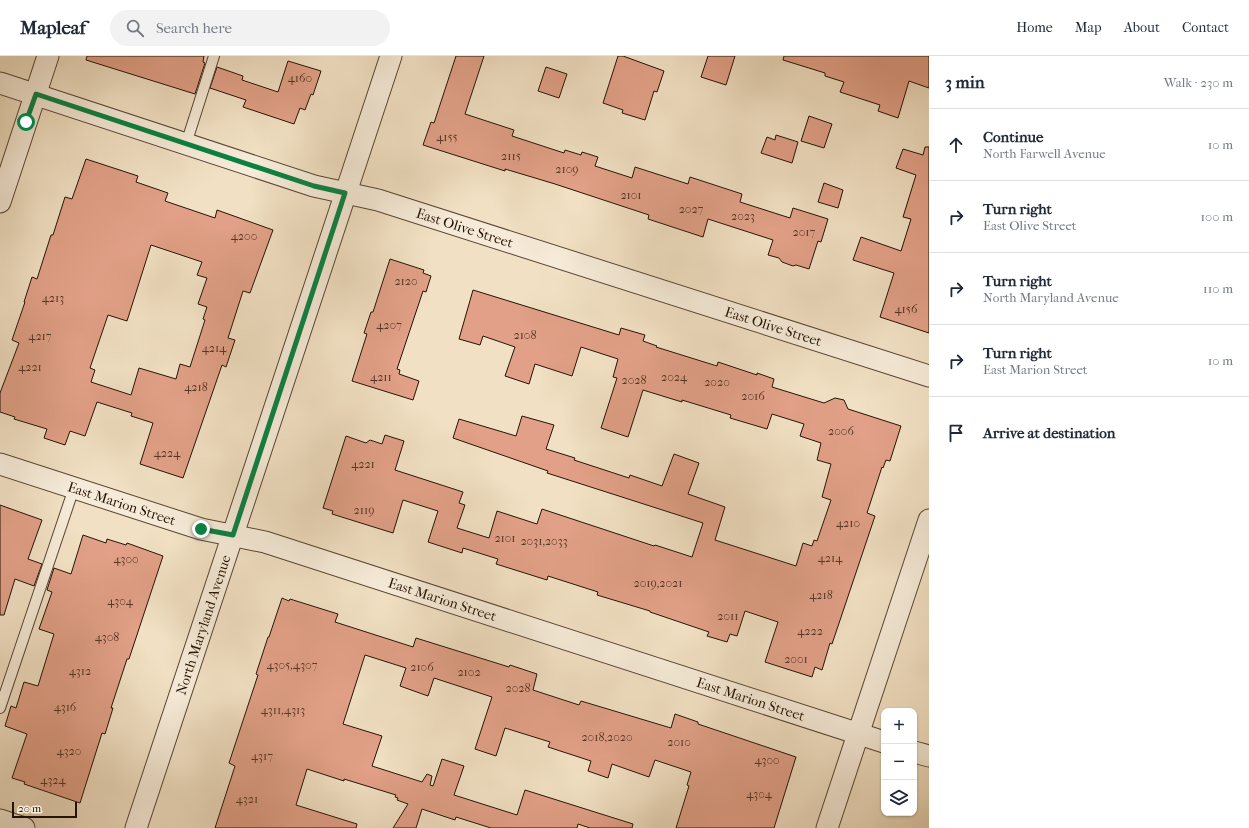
<!DOCTYPE html>
<meta charset="utf-8">
<style>
:root{--surface:#fff;--page:#f2f2f3;--text:#1f2937;--muted:#747a83;--line:#e0e1e3}
body{margin:0;font-family:"IM FELL French Canon",serif;background:var(--page);color:var(--text)}
.controls{position:absolute;right:12px;bottom:12px;display:grid;overflow:hidden;border-radius:8px;box-shadow:0 1px 3px #0004}
.controls button{width:36px;height:36px;display:grid;place-items:center;padding:0;border:0;border-bottom:1px solid var(--line);background:var(--surface);color:var(--text);font:20px sans-serif}
.scale{position:absolute;left:12px;bottom:10px;width:65px;box-sizing:border-box;padding-left:4px;border:2px solid #251303;border-top:0;font-size:11px;line-height:14px;white-space:nowrap;color:#251303;-webkit-text-stroke:3px #f6ebd8;paint-order:stroke}
.stop{position:absolute;width:12px;height:12px;margin:-9px;border:3px solid #0b8043;border-radius:50%;background:#fff}
.stop.end{background:#0b8043;border-color:#fff;box-shadow:0 1px 4px #0008}
.list{margin:0;padding:0;list-style:none}
h2{display:flex;justify-content:space-between;align-items:center;height:52px;margin:0;padding:0 16px;font-size:17px}
h2 small{font-size:13px;font-weight:400;color:var(--muted)}
.list li{display:grid;grid-template-columns:26px 1fr auto;gap:12px;align-items:center;box-sizing:border-box;height:72px;padding:0 16px;border-top:1px solid var(--line)}
.list b{display:block;font-size:15px;white-space:nowrap}
.list p{margin:0;font-size:13px;white-space:nowrap;color:var(--muted)}
.list em{font-size:13px;font-style:normal;color:var(--muted)}
.icon{flex:none;width:22px;height:22px;fill:none;stroke:currentColor;stroke-width:2;stroke-linecap:round;stroke-linejoin:round}
.map{position:relative;flex:none;width:929px;height:772px;overflow:hidden}
header{display:flex;align-items:center;gap:24px;box-sizing:border-box;height:56px;padding:0 20px;background:var(--surface);border-bottom:1px solid var(--line)}
header strong{font-size:19px}
nav{display:flex;gap:22px;margin-inline-start:auto;font-size:14px}
.search{width:280px;height:36px;background:var(--page);display:flex;align-items:center;gap:10px;box-sizing:border-box;padding:0 14px;border-radius:22px;color:var(--muted);font-size:15px}
main{display:flex}
aside{flex:1;background:var(--surface)}
.map>svg:first-child{display:block}
.building{fill:#e1a087;stroke:#251303;fill-rule:evenodd}
.lines{fill:none;stroke-linecap:round;stroke-linejoin:round}
.service-casing{stroke:#584633;stroke-width:12}
.minor-casing{stroke:#584633;stroke-width:23}
.service{stroke:#f6ebd8;stroke-width:10}
.minor{stroke:#f6ebd8;stroke-width:21}
.route{stroke:#0b8043;stroke-width:5}
.labels{text-anchor:middle;stroke-width:3.5;stroke-linejoin:round;paint-order:stroke}
.number-label{font-size:12px;fill:#543624}
.street-label{font-size:14px;fill:#251303;stroke:#f6ebd8}
</style>
<header>
<strong>Mapleaf</strong>
<div class="search"><svg class="icon" aria-label="search" viewBox="0 0 24 24"><circle cx="10" cy="10" r="6"/><path d="M15 15l6 6"/></svg>Search here</div>
<nav><a>Home</a><a>Map</a><a>About</a><a>Contact</a></nav>
</header>
<main>
<div class="map">
<svg width="929" height="772" viewBox="0 0 929 772">
<rect width="100%" height="100%" fill="#f1e0c3"/>
<filter id="stains"><feTurbulence type="fractalNoise" baseFrequency=".005" numOctaves="4"/><feColorMatrix values="0 0 0 0 .2 0 0 0 0 .09 0 0 0 0 .02 0 0 0 .5 -.17"/></filter>
<radialGradient id="worn" r=".72"><stop offset=".6" stop-color="#630" stop-opacity="0"/><stop offset="1" stop-color="#630" stop-opacity=".3"/></radialGradient>
<!-- building -->
<g class="building">
<path d="M87,0H204L203,6L205,7L195,38L86,4Z"/>
<path d="M456,0H484L465,58L514,74L512,80L564,97L565,94L581,99L582,96L598,101L595,110L632,122L635,111L688,128L690,121L742,138L740,146L790,162L793,152L828,163L821,186L818,185L809,213L796,209L793,210L782,206L779,202L768,199L773,184L708,163L703,181L648,163L649,159L555,128L505,113V115L423,89L431,66L434,67Z"/>
<path d="M618,0H623L664,15L657,36L654,35L645,64L622,57L623,54L603,47Z"/>
<path d="M708,0H735L726,29L701,21Z"/>
<path d="M784,0H929V32L909,25L898,62L878,55L880,49L840,36L844,26L825,20V17L783,4Z"/>
<path d="M288,5L321,15L313,39L311,38L305,54L300,52L294,68L243,51L246,44L210,32L217,11L243,20L242,24L278,36Z"/>
<path d="M546,11L567,18L559,42L538,35Z"/>
<path d="M809,60L832,68L824,92L801,85Z"/>
<path d="M776,79L798,86L792,107L761,97L767,81L775,84Z"/>
<path d="M925,91H929V277L880,261L894,217L853,204L861,181L901,195L911,163L903,161L916,119L896,112L903,93L923,99Z"/>
<path d="M86,103L138,120L136,126L168,137L165,145L215,162L217,154L273,174L250,237L243,235L228,282L235,284L226,311L222,309L183,422L140,408L153,367L131,360L132,357L97,346L85,380L70,375L65,389L44,382L47,373L14,363L15,361L0,356V337L19,287L12,284L25,246H24L32,221L37,223L51,179H53L65,141L72,143ZM151,189L202,206L197,219L207,222L198,248L207,251L203,263L205,264L190,311L180,308L176,323L139,312L131,339L91,326L95,314L90,312L108,259L127,265Z"/>
<path d="M824,127L843,134L838,152L818,146Z"/>
<path d="M390,203L424,214L423,217L431,220L426,236L423,235L397,313L400,314L399,318L419,325L413,344L352,325L367,278L364,277L371,256H373Z"/>
<path d="M473,234L619,279L621,272L645,279L643,285L657,290L656,291L717,310L718,306L757,319V317L774,323L772,331L824,347L835,342L844,344L848,353L901,370L890,405L886,404L883,412L882,411L867,457L875,460L832,588L830,587L822,614L815,611L812,621L765,606L778,566L745,555L737,580L730,578L727,586L707,580L709,576L650,556V555L597,539L598,536L548,520L547,524L496,508L498,503L463,492L462,497L428,486L438,455L403,444L393,477L332,458L333,455L323,452L346,380L366,387L370,384L382,388L385,379L404,385L395,414L463,436L459,447L465,449L457,472L489,482L497,455L537,468L542,453L654,490L655,489L692,501L703,467L547,417L548,415L453,382L459,363L516,380L522,360L554,369L546,393L575,402L574,404L629,422L630,419L662,430L674,398L699,407L688,438L725,451L715,484L796,510L803,487L812,490L814,484L817,485L831,444L822,441L831,408L817,404L821,387L800,380L804,368L772,358L767,373L730,362L731,359L682,344V346L643,334L628,381L601,372L617,322L613,321L618,303L581,291L572,320L535,308L529,328L505,320L515,291L483,280L480,289L459,283Z"/>
<path d="M0,449L42,464L28,503L42,508L34,530L15,523L4,559H0Z"/>
<path d="M83,479L106,487L107,483L126,489L127,487L163,500L129,603H127L111,652H113L105,678L102,677L80,747L24,728L25,726L12,722L27,678L5,670L11,650L16,652L24,626L38,630L54,578L39,573L52,536L47,534L54,512L71,518Z"/>
<path d="M282,542L289,545L290,543L338,558L335,566L413,591L416,582L509,611L510,609L537,618L533,634L579,649L581,645L671,672L675,658L698,666V668L796,701L774,772H676L689,730L687,729L691,716L655,704L649,721L612,708L608,722L588,715L591,705L548,691L550,686L505,672L496,700L475,693L492,641L434,622L428,640L400,630L406,612L365,599L343,668L382,680L372,710L422,726L427,718L432,720L430,729L433,730L442,703L464,710L454,739L517,759L525,734L633,768L632,772H590L578,768L577,772H491L456,761L455,764L422,753L416,772H393L408,748L397,744L398,742L395,741L396,739L344,723V725L307,713L296,749L357,768L356,772H215L235,710L229,707L258,619L256,618L268,581H269Z"/>
</g>
<g class="lines">
<defs>
<g id="service">
<path d="M186,88L214,0"/>
<path d="M0,652L74,432"/>
</g>
<g id="minor">
<path id="s1" d="M0,27L314,130L378,144L929,320"/>
<path d="M0,146L48,0"/>
<path id="s2" d="M0,408L201,473L265,486L884,686"/>
<path d="M914,696L929,700"/>
<path d="M0,764L24,772"/>
<path id="s3" d="M136,772L391,0"/>
<path d="M827,772L929,464"/>
</g>
</defs>
<!-- service casing -->
<use href="#service" class="service-casing"/>
<!-- minor casing -->
<use href="#minor" class="minor-casing"/>
<!-- service -->
<use href="#service" class="service"/>
<!-- minor -->
<use href="#minor" class="minor"/>
</g>
<g class="lines">
<!-- route -->
<path class="route" d="M26,66L36,38L314,130L345,137L233,479L201,473"/>
</g>
<g class="labels">
<!-- number labels -->
<g class="number-label">
<text x="300" y="26">4160</text>
<text x="447" y="85">4155</text>
<text x="511" y="104">2115</text>
<text x="567" y="117">2109</text>
<text x="631" y="143">2101</text>
<text x="691" y="157">2027</text>
<text x="743" y="164">2023</text>
<text x="804" y="180">2017</text>
<text x="244" y="184">4200</text>
<text x="406" y="229">2120</text>
<text x="53" y="246">4213</text>
<text x="906" y="257">4156</text>
<text x="389" y="273">4207</text>
<text x="525" y="283">2108</text>
<text x="40" y="284">4217</text>
<text x="214" y="296">4214</text>
<text x="30" y="315">4221</text>
<text x="381" y="325">4211</text>
<text x="674" y="325">2024</text>
<text x="634" y="328">2028</text>
<text x="717" y="330">2020</text>
<text x="196" y="335">4218</text>
<text x="753" y="344">2016</text>
<text x="841" y="379">2006</text>
<text x="167" y="401">4224</text>
<text x="363" y="412">4221</text>
<text x="364" y="458">2119</text>
<text x="848" y="471">4210</text>
<text x="505" y="486">2101</text>
<text x="544" y="489">2031,2033</text>
<text x="830" y="506">4214</text>
<text x="126" y="507">4300</text>
<text x="658" y="531">2019,2021</text>
<text x="821" y="543">4218</text>
<text x="120" y="549">4304</text>
<text x="728" y="564">2011</text>
<text x="810" y="579">4222</text>
<text x="107" y="585">4308</text>
<text x="796" y="607">2001</text>
<text x="292" y="613">4305,4307</text>
<text x="422" y="615">2106</text>
<text x="80" y="619">4312</text>
<text x="469" y="620">2102</text>
<text x="518" y="636">2028</text>
<text x="65" y="655">4316</text>
<text x="283" y="658">4311,4313</text>
<text x="607" y="685">2018,2020</text>
<text x="679" y="690">2010</text>
<text x="69" y="699">4320</text>
<text x="262" y="704">4317</text>
<text x="767" y="708">4300</text>
<text x="53" y="728">4324</text>
<text x="759" y="742">4304</text>
<text x="247" y="747">4321</text>
</g>
<!-- street labels -->
<g class="street-label">
<text dy="5" stroke="none"><textPath href="#s1" startOffset="487">East Olive Street</textPath></text>
<text dy="5" stroke="none"><textPath href="#s1" startOffset="811">East Olive Street</textPath></text>
<text dy="5" stroke="none"><textPath href="#s2" startOffset="128">East Marion Street</textPath></text>
<text dy="5" stroke="none"><textPath href="#s2" startOffset="463">East Marion Street</textPath></text>
<text dy="5" stroke="none"><textPath href="#s3" startOffset="214">North Maryland Avenue</textPath></text>
<text dy="5" stroke="none"><textPath href="#s2" startOffset="787">East Marion Street</textPath></text>
</g>
</g>
<rect width="100%" height="100%" filter="url(#stains)"/>
<rect width="100%" height="100%" fill="url(#worn)"/>
</svg>
<div class="controls">
<button>+</button>
<button>−</button>
<button><svg class="icon" aria-label="layers" viewBox="0 0 24 24"><path d="M12 4l9 5-9 5-9-5zM3 14l9 5 9-5"/></svg></button>
</div>
<div class="scale">20 m</div>
<div class="stop" style="left:26px;top:66px"></div>
<div class="stop end" style="left:201px;top:473px"></div>
</div>
<aside>
<h2>3 min<small>Walk · 230 m</small></h2>
<ul class="list">
<li><svg class="icon" aria-label="ahead" viewBox="0 0 24 24"><path d="M12 20V5M6 11l6-6 6 6"/></svg><div><b>Continue</b><p>North Farwell Avenue</p></div><em>10 m</em></li>
<li><svg class="icon" aria-label="right" viewBox="0 0 24 24"><path d="M7 20v-9h11M14 6l5 5-5 5"/></svg><div><b>Turn right</b><p>East Olive Street</p></div><em>100 m</em></li>
<li><svg class="icon" aria-label="right" viewBox="0 0 24 24"><path d="M7 20v-9h11M14 6l5 5-5 5"/></svg><div><b>Turn right</b><p>North Maryland Avenue</p></div><em>110 m</em></li>
<li><svg class="icon" aria-label="right" viewBox="0 0 24 24"><path d="M7 20v-9h11M14 6l5 5-5 5"/></svg><div><b>Turn right</b><p>East Marion Street</p></div><em>10 m</em></li>
<li><svg class="icon" aria-label="arrive" viewBox="0 0 24 24"><path d="M6 21V4h12l-3 4 3 4H6"/></svg><div><b>Arrive at destination</b></div></li>
</ul>
</aside>
</main>
